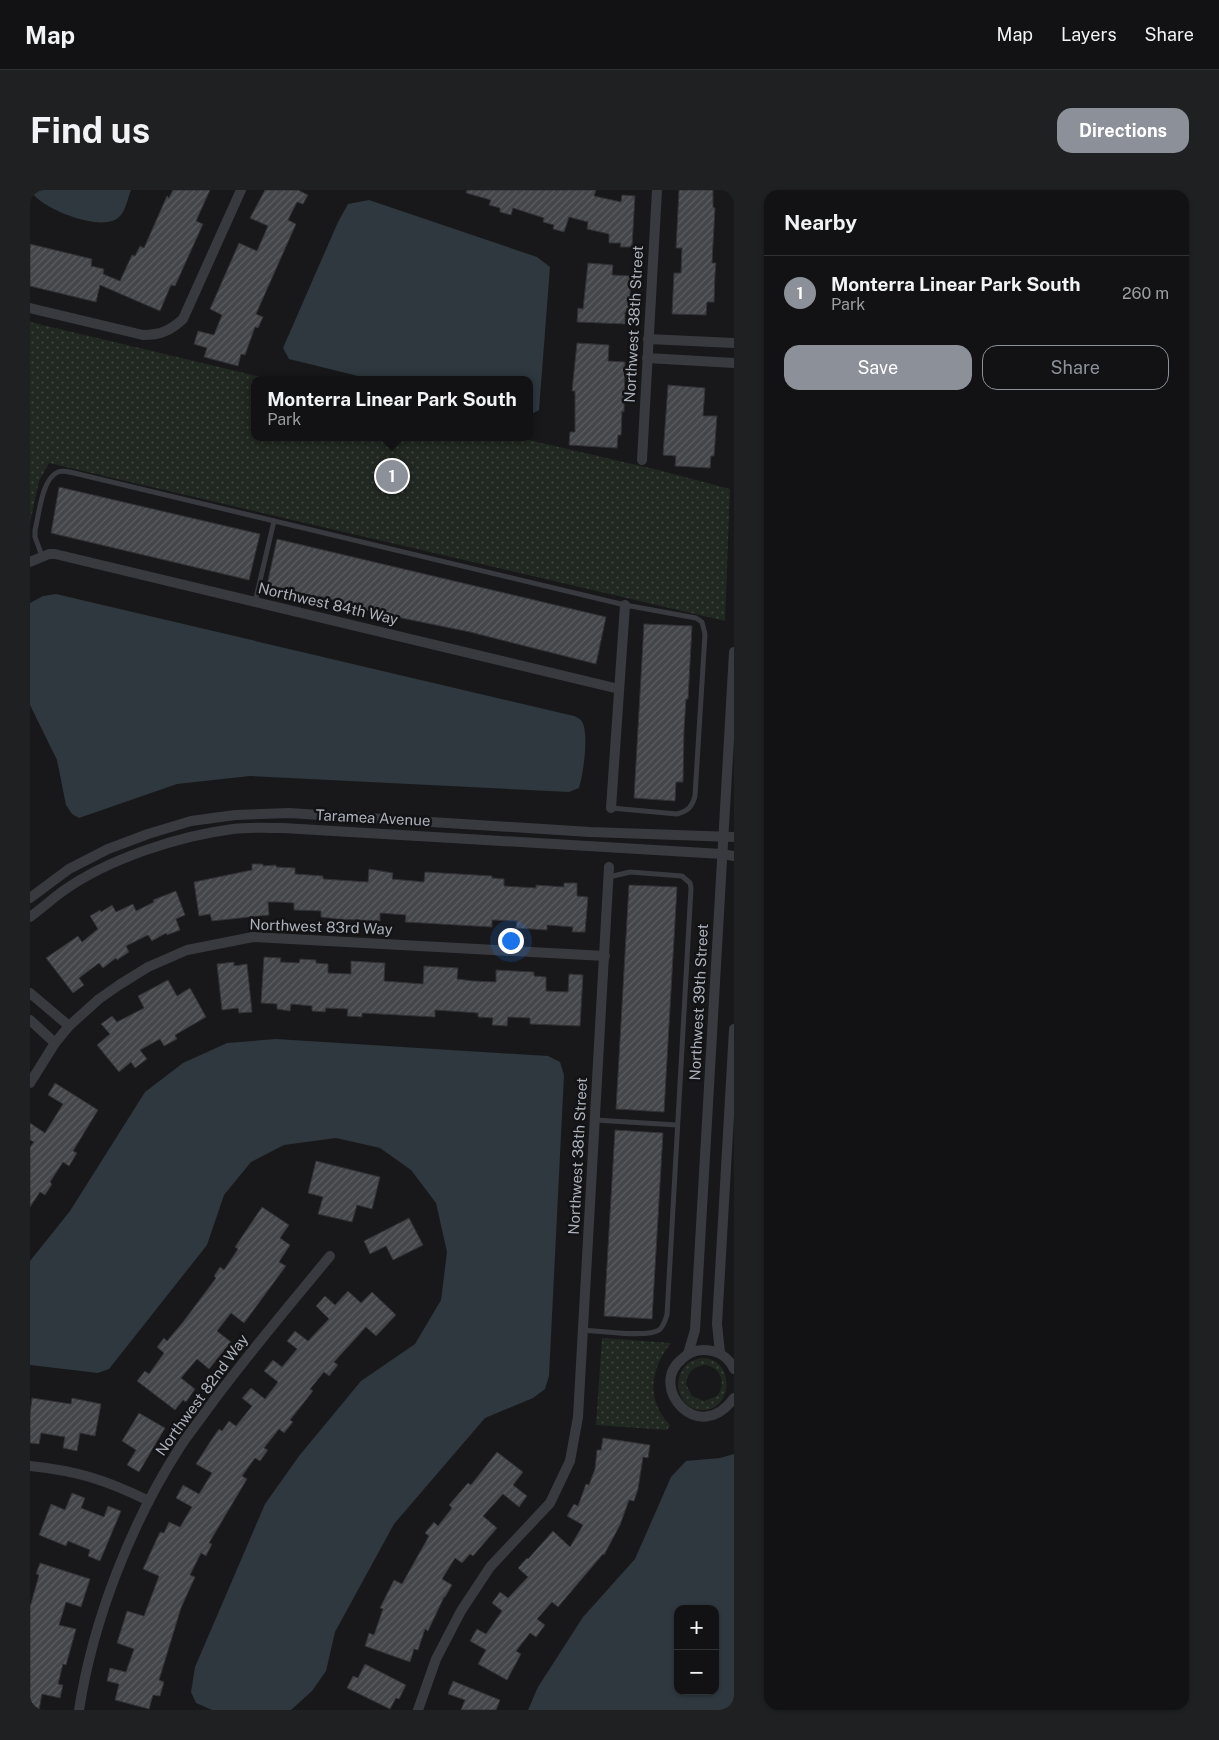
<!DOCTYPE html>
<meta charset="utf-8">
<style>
:root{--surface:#121214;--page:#1f2022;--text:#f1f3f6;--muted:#9c9ea0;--line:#313234;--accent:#8c9099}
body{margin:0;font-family:"Public Sans",sans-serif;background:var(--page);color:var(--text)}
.controls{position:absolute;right:15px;bottom:15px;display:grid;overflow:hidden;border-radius:10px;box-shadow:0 1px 4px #0004}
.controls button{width:45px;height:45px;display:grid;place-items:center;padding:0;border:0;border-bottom:1px solid var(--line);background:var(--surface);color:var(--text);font:25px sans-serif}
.you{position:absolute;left:480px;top:750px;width:18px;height:18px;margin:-12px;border:4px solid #fff;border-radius:50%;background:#1a73e8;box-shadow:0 0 0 8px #1a73e833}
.badge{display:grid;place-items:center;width:32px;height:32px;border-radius:50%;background:var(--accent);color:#fff;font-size:16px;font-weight:700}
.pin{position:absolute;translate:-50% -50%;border:2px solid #fff;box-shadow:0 1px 5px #0006}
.popup{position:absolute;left:221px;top:186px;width:282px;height:65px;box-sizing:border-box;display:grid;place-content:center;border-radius:10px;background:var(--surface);filter:drop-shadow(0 1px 4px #0005);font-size:16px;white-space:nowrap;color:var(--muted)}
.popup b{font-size:19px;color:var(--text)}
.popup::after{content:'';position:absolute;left:50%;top:100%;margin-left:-10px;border:10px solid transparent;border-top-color:var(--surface)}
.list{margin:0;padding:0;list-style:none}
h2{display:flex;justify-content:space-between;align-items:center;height:65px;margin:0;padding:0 20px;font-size:21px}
h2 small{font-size:16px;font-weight:400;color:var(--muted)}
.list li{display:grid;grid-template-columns:32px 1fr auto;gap:15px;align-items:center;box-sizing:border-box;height:75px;padding:0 20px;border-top:1px solid var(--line)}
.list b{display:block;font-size:19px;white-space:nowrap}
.list p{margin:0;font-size:16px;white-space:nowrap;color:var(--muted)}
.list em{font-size:16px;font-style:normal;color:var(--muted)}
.actions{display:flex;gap:10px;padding:15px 20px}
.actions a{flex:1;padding:11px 0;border:1px solid var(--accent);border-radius:15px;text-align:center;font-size:18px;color:var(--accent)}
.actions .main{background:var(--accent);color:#fff}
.map{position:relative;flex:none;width:704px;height:1520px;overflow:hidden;border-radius:15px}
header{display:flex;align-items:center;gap:30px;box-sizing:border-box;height:70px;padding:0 25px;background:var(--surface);border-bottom:1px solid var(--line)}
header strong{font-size:24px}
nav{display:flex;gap:28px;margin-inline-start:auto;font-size:18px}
.intro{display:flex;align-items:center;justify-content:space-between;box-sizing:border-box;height:120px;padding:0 30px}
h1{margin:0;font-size:35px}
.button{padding:12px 22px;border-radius:15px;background:var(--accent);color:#fff;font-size:18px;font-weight:700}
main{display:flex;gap:30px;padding:0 30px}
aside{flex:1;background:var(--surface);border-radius:15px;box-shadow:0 1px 4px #0004}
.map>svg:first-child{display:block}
.green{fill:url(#green-dots);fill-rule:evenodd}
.water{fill:#2e383e;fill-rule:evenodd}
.building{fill:url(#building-hatch);stroke:#323236}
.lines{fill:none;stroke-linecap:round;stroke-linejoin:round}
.lane{stroke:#393a3f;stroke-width:5}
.street{stroke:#393a3f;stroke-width:10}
.labels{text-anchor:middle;stroke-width:5;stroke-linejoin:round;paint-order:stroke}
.street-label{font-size:15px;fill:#abb0ba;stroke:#131315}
</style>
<header>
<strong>Map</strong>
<nav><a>Map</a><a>Layers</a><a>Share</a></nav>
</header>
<div class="intro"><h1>Find us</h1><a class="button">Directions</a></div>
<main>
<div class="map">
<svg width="704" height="1520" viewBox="0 0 704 1520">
<defs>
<pattern id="green-dots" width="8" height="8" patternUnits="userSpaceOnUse" patternTransform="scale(1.25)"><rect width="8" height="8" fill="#202821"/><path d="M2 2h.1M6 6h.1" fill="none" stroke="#3e453f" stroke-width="1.8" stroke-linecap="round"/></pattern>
<pattern id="building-hatch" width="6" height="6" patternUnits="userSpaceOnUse" patternTransform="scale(1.25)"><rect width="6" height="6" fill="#45464a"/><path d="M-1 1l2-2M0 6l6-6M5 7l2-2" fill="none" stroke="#5d5e62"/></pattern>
</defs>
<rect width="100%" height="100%" fill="#18181a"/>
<!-- green -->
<g class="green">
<path d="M0,132L244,190H225V247H486L628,280L700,299L695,431L19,273L9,291L0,333Z"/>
<path d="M572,1148L641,1153C620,1179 616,1210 640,1235L637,1240L566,1235Z"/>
<path d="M672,1168C704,1168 704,1217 676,1220C643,1223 637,1173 672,1168ZM675,1175C691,1177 697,1194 687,1206L674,1211L662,1206L656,1194C657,1183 663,1176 675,1175Z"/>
</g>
<!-- water -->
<g class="water">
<path d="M0,0H101C98,7 96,19 91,25C77,43 30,24 15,14C10,11 5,6 0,2Z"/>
<path d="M339,10L507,67L520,77L509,220L500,225V190H344L259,169L253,158L308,32L318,14Z"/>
<path d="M26,404L544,526C546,527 549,528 551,530C560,541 553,585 549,598L539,602L220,586L147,594L49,628L42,624L36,615L27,570L0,515V413L13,406Z"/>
<path d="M246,849L518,866L530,872L534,885L519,1186L515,1199L503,1208L455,1228L364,1334L305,1442L296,1481L282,1501L261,1520H182L166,1513L161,1502L165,1477L235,1314L269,1266L331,1191L385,1154L411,1110L417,1062L406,1013L381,980L350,958L306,948L254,955L221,972L194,1005L177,1055L79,1179L68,1183L0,1175V1071L40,1021L115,902L153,873L197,853Z"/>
<path d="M704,1264V1520H498L508,1497L553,1427L605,1369L641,1287L656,1271L690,1268ZM648,1419H685V1501H648Z"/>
</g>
<!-- building -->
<g class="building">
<path d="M143,0H180L166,31L173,34L145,96L141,95L130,121L70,95L66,112L0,96V54L62,69L61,76L74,79L73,84L90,91L102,65L105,66L110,56L114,58L137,6L139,8Z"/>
<path d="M235,0H268L278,5L273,14L267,12L258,30L266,34L226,124L233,127L228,138L225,137L215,165L211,164L208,176L174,167L177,158L164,154L168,141L184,145L192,125L180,119L209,53L227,61L238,36L220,28Z"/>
<path d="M437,0H566L564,6L591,12L592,5L605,6L602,57H590L591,53H579V44L557,39L558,32L539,27L534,42L523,39L524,35L513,32L514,28L483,18L481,25L470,22V18L459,15L461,10L436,3Z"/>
<path d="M649,0H683V17L685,18L682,73H686L685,84L684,112H677L676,125L642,124L644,83H651L652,58H646Z"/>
<path d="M558,73L583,75L582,85L601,86L599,122H595V134L547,132L548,118L553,119Z"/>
<path d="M547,153L579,155L578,171L595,172L594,222L592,221L591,245H588L587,258L539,255L540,242H545V201H542Z"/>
<path d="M638,195L675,198L673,226H687L684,266H681L680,278L645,276L646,266L633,265Z"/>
<path d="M29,297L230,344L219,390L21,343Z"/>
<path d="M247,349L576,427L566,474L440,442L347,423L311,413V412L288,406L287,407L237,395Z"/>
<path d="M614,434L662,436L658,509H656L654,540L653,592H646L645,611L604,608Z"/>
<path d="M222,674H233V676L246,675V677L265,678V684L293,686V689L338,692L339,679L363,683L362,689L394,692L395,682L462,686V688L474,689V696L506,698V695L534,697V693H547V706L558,707L555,742H542L543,737L517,735V740L486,738L487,731L462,730V737L375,732L376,725L350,723V731L308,729L291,727V721L264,720V713L249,712H238L239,725L182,731L180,724L169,726L164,692L222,680Z"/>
<path d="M599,695L647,697L634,922L586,919Z"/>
<path d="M146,701L155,725L146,729L150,740L137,745L136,743L122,751L118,745L96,756L99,762L87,770L86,768L73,778L69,773L49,788L54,795L43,803L16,768L48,746L52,752L68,739L60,726L70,720L71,722L82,715L86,722L103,714L106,721L124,712L123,710Z"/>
<path d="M234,767L251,768L250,772L269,773L270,769L286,770V773L298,774V783L321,784V771L355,773L354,791L393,794L394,776L428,778L427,789L443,791L466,792V780L504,782V786L516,787V801L538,802L539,784L553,785L550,836L500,834V828L478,827L477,836L462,835L463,828L448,827V823L405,820V827L332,823V827L317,826L318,819L296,818L295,822L282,821V816L261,814L260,821L247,819V814L231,813Z"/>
<path d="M204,772V776L217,774L222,822L209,823L208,818L192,820L187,774Z"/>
<path d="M138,790L147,806L160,798L176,827L145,845L147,849L134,856L130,849L110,860L117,869L105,878L101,872L89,882L67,855L80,844L71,834L82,826L87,832L114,818L108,806Z"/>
<path d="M25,893L68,920L43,961L47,963L39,976L33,972L20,992L22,994L15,1005L10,1002L0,1017V957L4,952L0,950V933L15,943L33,914L18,905Z"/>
<path d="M585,940L633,943L622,1129L574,1126Z"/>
<path d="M286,971L350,987L342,1019L327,1015L322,1032L288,1024L293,1007L278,1003Z"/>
<path d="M232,1017L259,1035L250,1048L260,1055L249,1072L256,1076L214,1133L201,1123L187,1141L201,1152L179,1179L167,1169L151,1188L165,1199L156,1212L153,1210L145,1220L107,1191L115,1181L119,1184L134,1163L127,1157L134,1148L137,1151L153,1132L186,1088L184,1086L190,1077L194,1080L208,1059L205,1057Z"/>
<path d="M379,1028L393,1055L363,1070L356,1056L340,1064L334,1051Z"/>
<path d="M318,1101L331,1113L342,1102L366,1125L346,1146L336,1137L304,1172L308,1175L299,1186L294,1182L280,1199L283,1201L260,1230L263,1232L254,1243L249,1239L234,1258L238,1260L230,1271L225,1268L212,1286L217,1289L179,1353L182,1354L176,1366L171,1363L160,1385L165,1387L151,1418L129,1490L134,1492L130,1506L123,1505L119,1519L85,1510L89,1494L77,1491L80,1478L96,1482L104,1459L87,1453L97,1421L114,1426L129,1386L113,1379L130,1342L134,1343L139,1332L150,1337L162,1317L146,1308L153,1295L169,1304L182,1283L166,1274L180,1252L189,1239L192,1241L199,1231L206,1236L222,1216L212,1208L221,1198L235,1209L248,1192L234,1181L243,1170L252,1177L267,1159L257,1151L265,1141L278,1151L299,1129L286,1116L295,1106L305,1115Z"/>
<path d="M2,1208L41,1214L42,1208L71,1214L65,1246L50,1243L47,1261L33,1258L35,1247L11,1243L9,1254L0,1253V1224Z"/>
<path d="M109,1223L135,1238L109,1282L97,1275L106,1260L92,1251Z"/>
<path d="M573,1248L620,1255L618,1268L613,1267L608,1299L604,1311L599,1310L590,1335L574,1365L573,1364L528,1417L522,1412L507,1429L515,1435L506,1447L500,1443L486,1461L491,1464L477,1490L448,1474L456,1460L440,1451L447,1439L456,1444L472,1421L462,1413L470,1402L478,1408L498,1387L488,1378L497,1368L498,1369L523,1341L540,1357L553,1335L537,1326L544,1314L548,1316L556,1294L559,1295L565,1279L567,1260H571Z"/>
<path d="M467,1262L493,1282L483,1295L497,1306L489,1317L473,1304L453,1326L467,1338L443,1366L440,1364L432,1373L425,1368L412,1389L422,1395L415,1407H414L398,1441L395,1439L388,1460L384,1459L380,1472L335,1456L339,1443L344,1445L353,1419L350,1418L364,1390L372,1394L399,1346L395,1343L404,1332L408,1336L422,1318L419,1315L438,1293L441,1295Z"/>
<path d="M42,1303L55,1308L51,1318L74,1327L78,1316L91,1321L70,1371L58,1366L60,1360L38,1351L36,1356L9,1345L21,1314L35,1320Z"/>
<path d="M10,1373L60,1389L51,1417L36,1412L29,1435L46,1439L36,1475L33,1474L28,1494L33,1495L30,1508L12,1504L9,1520L0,1518V1417L9,1385L6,1384Z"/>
<path d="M335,1474L376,1495L369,1509L366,1508L360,1519L317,1498L323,1486L328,1488Z"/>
<path d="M423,1491L470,1510L466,1520H431L435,1510L418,1504Z"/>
</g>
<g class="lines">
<!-- lane -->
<g class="lane">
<path d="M12,366L5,347V340C9,325 12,288 28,282C32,280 39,282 44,283L595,415L666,428L672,432L675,444L665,606C662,617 658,621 647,624L581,618"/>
<path d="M225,412L244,331"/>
<path d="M565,930L647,935"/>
<path d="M553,1140C568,1141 618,1148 629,1140C634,1136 635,1130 637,1125L661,698L660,693L652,686L600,682L579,687"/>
</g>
<!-- street -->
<g class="street">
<path d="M0,118L113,145C130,145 140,141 153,129L211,0"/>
<path d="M618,149L704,153"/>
<path d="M617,168L704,173"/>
<path d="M612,270L627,0"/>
<path d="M0,372L19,364H25L589,499"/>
<path d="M581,618L595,415"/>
<path d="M0,708L39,679L78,659L118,644L161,631L205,625L259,623L560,642L704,647"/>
<path d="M0,727C11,719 22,709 33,701C78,669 148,646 203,639C220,637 237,638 253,638L692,664L704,666"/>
<path d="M0,803L39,836"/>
<path d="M0,830L25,853"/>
<path d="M0,893L25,853L39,836L69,809L89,795L118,777L157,760L223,747L575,766"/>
<path d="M690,1163L687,1134L704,839"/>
<path d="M658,1164L665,1140L704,462"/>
<path d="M704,1179C698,1166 686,1160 673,1160C664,1160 658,1163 652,1169C617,1197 669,1257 704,1208"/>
<path d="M0,1276C48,1281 76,1290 119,1311"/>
<path d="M49,1520C63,1430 101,1333 150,1257C159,1243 170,1230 179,1217C217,1165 259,1116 300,1066"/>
<path d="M388,1520L406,1469L431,1421L460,1377L520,1313L540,1271L548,1227L579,677"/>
</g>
</g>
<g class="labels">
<!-- street labels -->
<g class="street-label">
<text transform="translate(604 134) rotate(-87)" y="5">Northwest 38th Street</text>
<text transform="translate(298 414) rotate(13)" y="5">Northwest 84th Way</text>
<text transform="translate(343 628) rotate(3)" y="5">Taramea Avenue</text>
<text transform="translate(291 737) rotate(2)" y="5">Northwest 83rd Way</text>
<text transform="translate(669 812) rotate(-87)" y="5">Northwest 39th Street</text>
<text transform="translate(548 966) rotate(-87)" y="5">Northwest 38th Street</text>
<text transform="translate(172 1205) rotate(-54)" y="5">Northwest 82nd Way</text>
</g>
</g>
</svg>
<div class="controls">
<button>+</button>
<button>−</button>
</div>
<div class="you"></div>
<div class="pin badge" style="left:362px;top:286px">1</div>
<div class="popup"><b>Monterra Linear Park South</b>Park</div>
</div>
<aside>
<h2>Nearby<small></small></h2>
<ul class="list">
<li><span class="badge">1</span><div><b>Monterra Linear Park South</b><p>Park</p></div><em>260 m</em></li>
</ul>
<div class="actions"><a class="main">Save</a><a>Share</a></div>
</aside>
</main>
